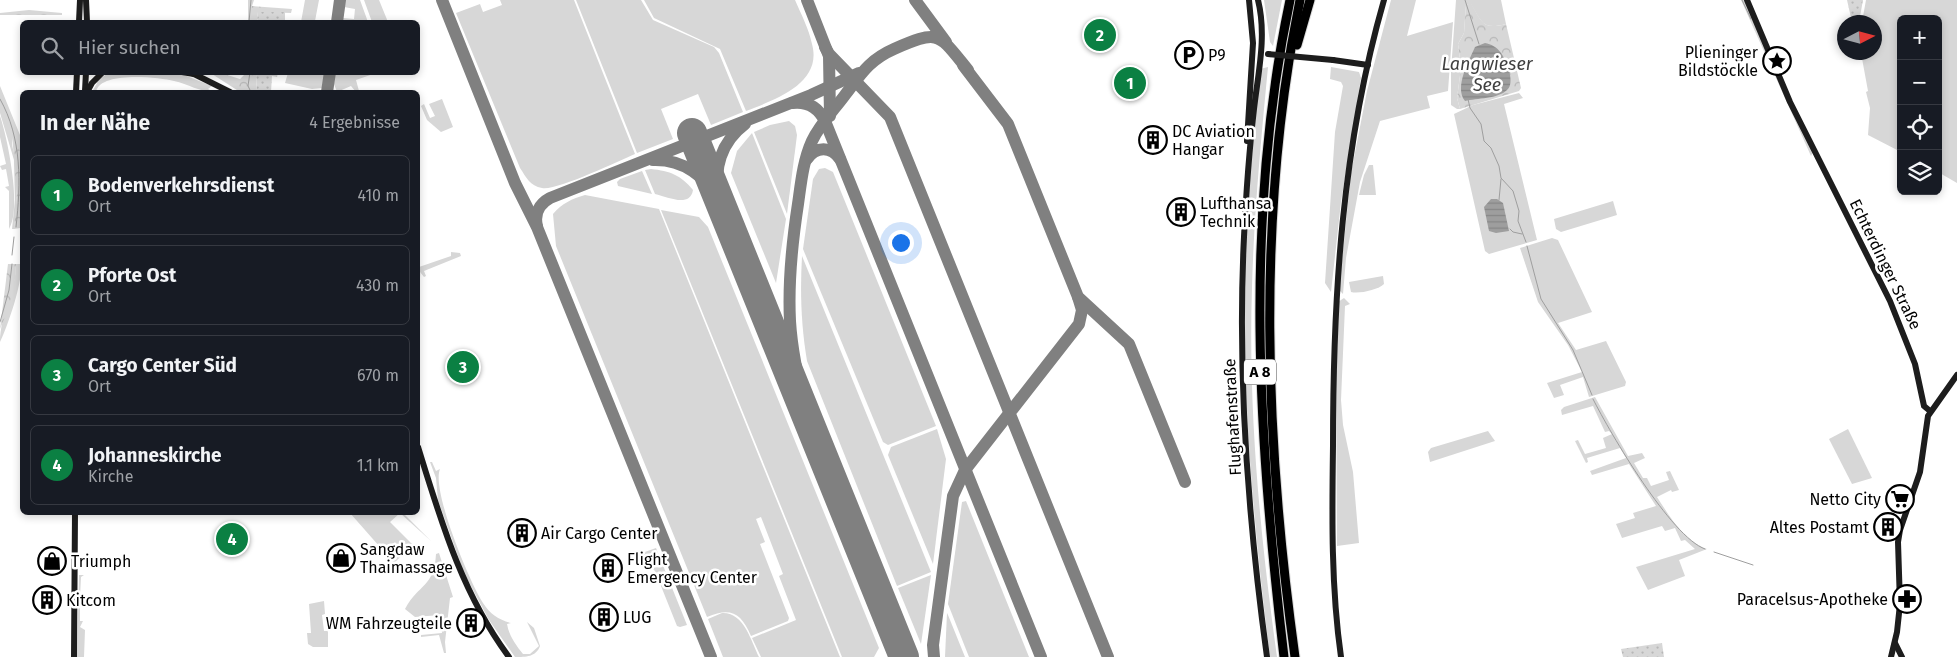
<!DOCTYPE html>
<html lang="de">
<meta charset="utf-8">
<style>
:root{--surface:#171b24;--page:#242831;--text:#f1f3f6;--muted:#9ea1a6;--line:#363941;--accent:#0b8043}
body{margin:0;font-family:"Fira Sans",sans-serif;background:var(--page);color:var(--text)}
.controls{position:absolute;right:15px;top:15px;display:grid;overflow:hidden;border-radius:8px;box-shadow:0 2px 8px #0003}
.controls button{width:45px;height:45px;display:grid;place-items:center;padding:0;border:0;border-bottom:1px solid var(--line);background:var(--surface);color:var(--text);font:25px sans-serif}
.compass{position:absolute;left:1837px;top:15px;width:45px;height:45px;border-radius:50%;background:var(--surface);box-shadow:0 2px 8px #0003;rotate:84deg}
.you{position:absolute;left:900px;top:242px;width:18px;height:18px;margin:-12px;border:4px solid #fff;border-radius:50%;background:#1a73e8;box-shadow:0 0 0 8px #1a73e833}
.badge{display:grid;place-items:center;width:32px;height:32px;border-radius:50%;background:var(--accent);color:#fff;font-size:16px;font-weight:700}
.pin{position:absolute;translate:-50% -50%;border:2px solid #fff;box-shadow:0 1px 5px #0006}
.list{margin:0;padding:0;list-style:none}
h2{display:flex;justify-content:space-between;align-items:center;height:65px;margin:0;padding:0 20px;font-size:21px}
h2 small{font-size:16px;font-weight:400;color:var(--muted)}
.list li{display:grid;grid-template-columns:32px 1fr auto;gap:15px;align-items:center;box-sizing:border-box;height:80px;margin:0 10px 10px;padding:0 10px;border:1px solid var(--line);border-radius:8px}
.list b{display:block;font-size:19px;white-space:nowrap}
.list p{margin:0;font-size:16px;white-space:nowrap;color:var(--muted)}
.list em{font-size:16px;font-style:normal;color:var(--muted)}
.icon{flex:none;width:28px;height:28px;fill:none;stroke:currentColor;stroke-width:2;stroke-linecap:round;stroke-linejoin:round}
.map{position:relative;flex:none;width:1957px;height:657px;overflow:hidden}
.search{position:absolute;background:var(--surface);box-shadow:0 2px 8px #0003;left:20px;top:20px;width:400px;height:55px;display:flex;align-items:center;gap:12px;box-sizing:border-box;padding:0 18px;border-radius:8px;color:var(--muted);font-size:19px}
.panel{position:absolute;background:var(--surface);box-shadow:0 2px 8px #0003;left:20px;top:90px;width:400px;height:425px;border-radius:8px}
.map>svg:first-child{display:block}
.green{fill:#d7d7d7}
.forest{fill:url(#forest-crowns)}
.garden{fill:url(#garden-dots)}
.water{fill:url(#water-rules)}
.lines{fill:none;stroke-linecap:round;stroke-linejoin:round}
.stream{stroke:#9e9e9e;stroke-width:1}
.taxiway{stroke:#808080;stroke-width:12}
.runway{stroke:#808080;stroke-width:30}
.highway-casing{stroke:#dbdbdb;stroke-width:11}
.secondary{stroke:#1d1d1d;stroke-width:6}
.highway{stroke:#000;stroke-width:9}
.secondary-bridge{stroke:#1d1d1d;stroke-width:6}
.labels{text-anchor:middle;stroke-width:5;stroke-linejoin:round;paint-order:stroke}
.shield{fill:#fff;stroke:#4c4c4c;stroke-width:1}
.shield-label{font-size:15px;font-weight:bold;fill:#000}
.poi-label{font-size:16px;fill:#000;stroke:#fff;text-anchor:start}
.street-label{font-size:16px;fill:#000;stroke:#fff}
.water-label{font-size:18px;font-style:italic;fill:#3f3f3f;stroke:#fff}
</style>
<div class="map">
<svg width="1957" height="657" viewBox="0 0 1957 657">
<defs>
<pattern id="forest-crowns" width="20" height="18" patternUnits="userSpaceOnUse" patternTransform="scale(1.25)"><rect width="20" height="18" fill="#d7d7d7"/><path d="M2 6a3 3 0 1 1 6 0M12 15a3 3 0 1 1 6 0" fill="none" stroke="#b7b7b7"/></pattern>
<pattern id="garden-dots" width="8" height="8" patternUnits="userSpaceOnUse" patternTransform="scale(1.25)"><rect width="8" height="8" fill="#d7d7d7"/><path d="M2 2h.1M6 6h.1" fill="none" stroke="#b7b7b7" stroke-width="1.8" stroke-linecap="round"/></pattern>
<pattern id="water-rules" width="6" height="5" patternUnits="userSpaceOnUse" patternTransform="scale(1.25)"><rect width="6" height="5" fill="#9e9e9e"/><path d="M0 2.5h6" fill="none" stroke="#868686"/></pattern>
</defs>
<rect width="100%" height="100%" fill="#fff"/>
<!-- green -->
<g class="green">
<path d="M305,0H319L315,21L322,22H301Z"/>
<path d="M345,0H360L368,22H342L343,18L354,19L355,9L344,7Z"/>
<path d="M364,0H379L388,22H372Z"/>
<path d="M500,0H574L635,154C618,161 557,191 542,188C530,186 526,177 520,168L456,13L480,4L483,12L502,5Z"/>
<path d="M576,0H641L653,20L714,47L719,53L743,112L711,125L698,94L661,109L673,139L637,153Z"/>
<path d="M644,0H795C801,14 809,29 812,44C823,84 774,100 746,111L720,49L654,18Z"/>
<path d="M1264,0H1282L1273,46L1270,42Z"/>
<path d="M1391,0H1416L1407,36L1453,22L1448,91L1427,96L1430,108L1380,121L1360,182L1346,258L1343,294L1339,290L1351,173L1367,91Z"/>
<path d="M1456,0H1501L1506,24C1483,30 1482,23 1471,4L1466,5L1464,33L1458,44L1461,68L1457,98L1460,109H1457L1451,105V71Z"/>
<path d="M1741,0H1744L1813,152L1811,156Z"/>
<path d="M1866,0H1957V183L1938,172V19H1901V152L1868,135L1870,108L1866,92L1868,91L1861,53L1874,52V22H1862Z"/>
<path d="M1268,67C1261,140 1254,213 1252,287C1248,410 1260,535 1277,657H1270C1254,529 1242,401 1245,273C1246,205 1254,137 1260,69Z"/>
<path d="M1331,67L1359,72L1361,78L1341,202L1331,292L1325,283L1335,132L1343,86L1341,82L1330,79Z"/>
<path d="M125,72L184,75L212,86L208,89L214,92C200,92 188,84 174,81C157,77 100,71 96,92H92L97,83L96,81L107,74Z"/>
<path d="M288,73H325L322,88L312,89L285,83Z"/>
<path d="M335,73V72L376,73L356,80L359,91L356,92L351,86L337,92L334,84Z"/>
<path d="M0,86L22,140V179L21,157L14,135C10,143 13,148 15,157C18,180 17,205 14,229H12L15,200L14,160L0,113Z"/>
<path d="M1519,93L1523,98L1504,104L1537,240L1489,254L1485,251L1454,114L1473,105Z"/>
<path d="M442,99L453,127L441,132L427,120L421,106L424,104L430,118L435,116L429,104Z"/>
<path d="M0,116C8,139 22,210 9,229V191L5,187L9,186L6,169L2,170L0,166L6,164L0,137Z"/>
<path d="M789,121L795,126L797,135L787,214L754,132L770,125Z"/>
<path d="M752,133L786,219L776,283L731,173L737,151Z"/>
<path d="M1369,165H1373L1376,195H1359L1364,175Z"/>
<path d="M825,168L833,172L936,426L888,445L883,442L803,249L813,179L819,169Z"/>
<path d="M651,169C670,171 681,175 693,190C690,208 668,197 655,194L645,170Z"/>
<path d="M642,171L652,194L618,186L617,182L620,179Z"/>
<path d="M585,195L659,209L840,657H761L752,638L796,620L779,576L783,574L761,517L756,519L765,542L760,544L789,618L788,621L751,636C741,613 731,607 707,617L556,246L553,214C562,203 572,199 585,195Z"/>
<path d="M1613,201L1617,215L1561,232L1556,229L1554,219Z"/>
<path d="M661,210L699,217L708,227L879,648L874,657H842Z"/>
<path d="M1552,238L1558,240L1592,312L1558,323L1576,350L1606,341L1626,382L1625,386L1589,397L1583,377L1560,385L1564,395L1554,398L1547,383L1582,372L1568,345L1538,302L1520,248Z"/>
<path d="M451,252L460,253L461,256L424,271L426,276L424,277L420,272L421,278L418,265L419,267L451,256Z"/>
<path d="M802,256L931,572L897,586L807,361C801,325 800,292 802,256Z"/>
<path d="M16,264H20C25,277 7,328 0,342C0,315 16,291 16,264Z"/>
<path d="M1383,276L1384,284C1378,290 1359,294 1351,292L1349,282Z"/>
<path d="M1344,298L1350,304L1345,306L1341,400L1343,425L1353,472L1359,543L1337,546L1336,374L1338,302Z"/>
<path d="M1595,397L1628,456L1642,453L1645,458L1634,463L1643,478H1647L1651,486L1669,480L1666,472L1670,471L1679,490L1672,492L1671,490L1657,497C1670,517 1684,541 1707,549L1679,560L1685,576L1648,590L1636,567L1695,549L1685,540L1681,541L1675,528L1665,531L1662,526L1622,538L1616,524L1635,518L1633,513L1656,506L1629,464L1592,475L1590,471L1626,458L1620,448L1587,458L1588,462L1586,463L1575,441L1578,440L1585,454L1606,448L1603,438L1612,434L1609,431L1605,432L1593,406L1562,415L1561,410L1564,407Z"/>
<path d="M937,429L946,459L933,564L888,455L891,447Z"/>
<path d="M1848,429L1872,478L1852,484L1829,439Z"/>
<path d="M1488,431L1495,441L1430,462L1428,452L1431,448Z"/>
<path d="M430,462H432L436,471L440,469C431,490 470,583 483,603C490,614 499,620 511,623L507,624C509,636 516,645 523,654H530L539,646L527,622L534,628L540,646C536,657 526,657 515,657L489,620L464,573L438,500L436,478Z"/>
<path d="M966,501L1029,657H969L948,604L962,502Z"/>
<path d="M350,513H403L431,541L400,513L390,522L413,545L394,563Z"/>
<path d="M656,548L687,625L680,627L677,626L655,571L646,562L642,553Z"/>
<path d="M439,553L453,597L450,598L445,642L446,653H444L439,635L421,637V635L442,633L440,615L415,617L405,609C419,583 434,588 436,554Z"/>
<path d="M79,575H84L81,577L80,597L84,599H80V621H83L80,627L85,630L84,657H77Z"/>
<path d="M931,575L921,644L898,588Z"/>
<path d="M324,601L325,614L322,615L324,631H328V647H313L308,644L307,633H311L309,604Z"/>
<path d="M722,613C744,612 751,641 759,657H723L708,619Z"/>
<path d="M947,613L948,615L965,657H945Z"/>
</g>
<!-- forest -->
<g class="forest">
<path d="M248,0H254L252,6L292,9L291,13L258,12L257,22H248Z"/>
<path d="M1471,3C1482,23 1483,30 1506,24L1521,88L1519,91L1460,109L1457,98L1461,68L1458,44L1464,33L1466,5Z"/>
<path d="M29,10L62,13V15H0V13Z"/>
<path d="M213,73H221L240,79L246,73H256L257,92H240L212,74Z"/>
<path d="M14,134C27,161 22,200 20,228L14,229L17,193L12,135Z"/>
<path d="M8,264H16C16,286 9,309 0,329Z"/>
</g>
<!-- garden -->
<g class="garden">
<path d="M1847,0H1863L1859,22H1852Z"/>
<path d="M258,12H285V22H257Z"/>
<path d="M256,73H278L277,77L272,76L271,92H257Z"/>
<path d="M1662,643L1664,657H1623L1621,649Z"/>
</g>
<!-- water -->
<g class="water">
<path d="M1485,43C1491,44 1497,47 1501,53C1506,60 1516,83 1507,90C1498,99 1477,98 1465,101C1454,87 1469,61 1475,47Z"/>
<path d="M1491,199H1497L1503,203L1509,231L1496,233L1489,231L1484,207Z"/>
</g>
<g class="lines">
<!-- stream -->
<g class="stream">
<path d="M1465,0L1479,44"/>
<path d="M1742,0L1751,19"/>
<path d="M249,22L251,0"/>
<path d="M250,72L248,86L251,92"/>
<path d="M0,99C22,138 21,183 16,227"/>
<path d="M1468,99L1470,108L1481,124L1484,141L1491,148L1499,166L1501,178L1513,191L1519,211L1518,221L1526,242"/>
<path d="M1499,200L1501,179"/>
<path d="M1510,229L1513,232L1522,234"/>
<path d="M1527,246L1541,299L1573,350L1592,395"/>
<path d="M12,255L14,237"/>
<path d="M0,322L9,290L12,264"/>
<path d="M1593,399C1610,433 1671,537 1705,549"/>
<path d="M1714,552L1753,565"/>
</g>
<!-- taxiway -->
<g class="taxiway">
<path d="M442,0L515,183L537,227L711,657"/>
<path d="M807,0L829,56L830,116"/>
<path d="M915,0L946,42"/>
<path d="M337,22L340,0"/>
<path d="M825,47L829,54L890,117L1108,657"/>
<path d="M963,65L1008,124L1078,297L1129,344L1185,482"/>
<path d="M327,92L330,72"/>
<path d="M792,103C807,101 818,107 825,121L1041,657"/>
<path d="M807,159C816,146 831,146 840,159"/>
<path d="M653,160C683,159 706,176 720,202"/>
<path d="M719,197C713,169 721,142 745,124"/>
<path d="M537,226C534,214 539,204 550,198L811,95L859,73"/>
<path d="M807,419C800,386 792,354 790,321C788,282 792,243 798,204C801,183 803,161 812,141C820,124 834,110 845,95C861,74 869,60 894,49C940,29 938,33 968,70"/>
<path d="M934,657L933,645L953,496L965,470L1079,324L1082,310L1078,297"/>
</g>
<!-- runway -->
<path class="runway" d="M692,133L904,657"/>
<defs>
<g id="highway">
<path d="M1297,45L1310,0"/>
<path d="M1284,657C1258,439 1244,217 1290,0"/>
<path d="M1295,657C1265,441 1256,214 1300,0"/>
</g>
</defs>
<!-- highway casing -->
<use href="#highway" class="highway-casing"/>
<!-- secondary -->
<g class="secondary">
<path d="M86,0L87,22"/>
<path d="M1258,0C1267,36 1258,73 1254,109C1249,152 1246,195 1244,237C1237,377 1248,519 1267,657"/>
<path d="M1747,0L1790,102L1890,301L1915,364L1924,406L1930,411"/>
<path d="M79,22L80,0"/>
<path d="M1333,60L1368,65"/>
<path d="M182,72L194,74"/>
<path d="M190,72L230,92"/>
<path d="M85,91L86,72"/>
<path d="M76,92L77,72"/>
<path d="M87,92L92,83L103,72"/>
<path d="M1247,141L1253,43L1249,0"/>
<path d="M418,447C441,521 462,594 509,657"/>
<path d="M1895,643L1902,657"/>
<path d="M74,657L75,512"/>
<path d="M1341,657C1331,587 1332,516 1333,446C1333,295 1342,146 1384,0"/>
<path d="M1891,657L1897,632L1900,604L1898,542L1900,530L1920,472L1928,416L1957,375"/>
</g>
<!-- highway -->
<use href="#highway" class="highway"/>
<!-- secondary-bridge -->
<path class="secondary-bridge" d="M1268,54L1333,60"/>
</g>
<!-- icons -->
<defs>
<symbol id="parking-ring" viewBox="-11 -11 22 22"><circle r="9.5" fill="#fff" stroke="#000" stroke-width="1.5"/><path d="M-3.5-5.5H1a3.5 3.5 0 0 1 0 7H-1V5.5H-3.5ZM-1-3.4V-.6H.8a1.4 1.4 0 0 0 0-2.8Z" fill="#000"/></symbol>
<symbol id="sight-ring" viewBox="-11 -11 22 22"><circle r="9.5" fill="#fff" stroke="#000" stroke-width="1.5"/><path d="M0-6L1.8-2.2L6-1.7L2.9 1.2L3.7 5.4L0 3.3L-3.7 5.4L-2.9 1.2L-6-1.7L-1.8-2.2Z" fill="#000"/></symbol>
<symbol id="building-ring" viewBox="-11 -11 22 22"><circle r="9.5" fill="#fff" stroke="#000" stroke-width="1.5"/><path d="M-4-6H4V6H1V3H-1V6H-4ZM-2.5-4.3h1.7v1.8h-1.7ZM.8-4.3h1.7v1.8H.8ZM-2.5-1h1.7V.8h-1.7ZM.8-1h1.7V.8H.8Z" fill="#000"/></symbol>
<symbol id="supermarket-ring" viewBox="-11 -11 22 22"><circle r="9.5" fill="#fff" stroke="#000" stroke-width="1.5"/><path d="M-6-5.5h2.5l.6 2H6L4.5 2H-2.5L-4.4-4H-6ZM-1.5 3.2a1.3 1.3 0 1 0 .1 0ZM3 3.2a1.3 1.3 0 1 0 .1 0Z" fill="#000"/></symbol>
<symbol id="shop-ring" viewBox="-11 -11 22 22"><circle r="9.5" fill="#fff" stroke="#000" stroke-width="1.5"/><path d="M-5-2.5h2.3a2.7 3.5 0 0 1 5.4 0H5L5.5 6h-11ZM-1.5-2.5h3a1.5 2.3 0 0 0-3 0Z" fill="#000"/></symbol>
<symbol id="pharmacy-ring" viewBox="-11 -11 22 22"><circle r="9.5" fill="#fff" stroke="#000" stroke-width="1.5"/><path d="M-2-6h4v4h4v4h-4v4h-4v-4h-4v-4h4Z" fill="#000"/></symbol>
</defs>
<g fill-rule="evenodd">
<use href="#parking-ring" x="1173" y="39" width="32" height="32"/>
<use href="#sight-ring" x="1761" y="45" width="32" height="32"/>
<use href="#building-ring" x="1137" y="124" width="32" height="32"/>
<use href="#building-ring" x="1165" y="196" width="32" height="32"/>
<use href="#supermarket-ring" x="1884" y="483" width="32" height="32"/>
<use href="#building-ring" x="1872" y="511" width="32" height="32"/>
<use href="#building-ring" x="506" y="517" width="32" height="32"/>
<use href="#shop-ring" x="325" y="542" width="32" height="32"/>
<use href="#shop-ring" x="36" y="545" width="32" height="32"/>
<use href="#building-ring" x="592" y="552" width="32" height="32"/>
<use href="#pharmacy-ring" x="1891" y="583" width="32" height="32"/>
<use href="#building-ring" x="31" y="584" width="32" height="32"/>
<use href="#building-ring" x="588" y="601" width="32" height="32"/>
<use href="#building-ring" x="455" y="607" width="32" height="32"/>
</g>
<g class="labels">
<!-- shield labels -->
<rect class="shield" x="1244" y="359.5" width="32" height="25" rx="4"/>
<g class="shield-label">
<text x="1260" y="377">A 8</text>
</g>
<!-- poi labels -->
<g class="poi-label">
<text x="1758" y="58" text-anchor="end">Plieninger<tspan x="1758" dy="18">Bildstöckle</tspan></text>
<text x="1208" y="61">P9</text>
<text x="1172" y="137">DC Aviation<tspan x="1172" dy="18">Hangar</tspan></text>
<text x="1200" y="209">Lufthansa<tspan x="1200" dy="18">Technik</tspan></text>
<text x="1881" y="505" text-anchor="end">Netto City</text>
<text x="1869" y="533" text-anchor="end">Altes Postamt</text>
<text x="541" y="539">Air Cargo Center</text>
<text x="360" y="555">Sangdaw<tspan x="360" dy="18">Thaimassage</tspan></text>
<text x="627" y="565">Flight<tspan x="627" dy="18">Emergency Center</tspan></text>
<text x="71" y="567">Triumph</text>
<text x="1888" y="605" text-anchor="end">Paracelsus-Apotheke</text>
<text x="66" y="606">Kitcom</text>
<text x="623" y="623">LUG</text>
<text x="452" y="629" text-anchor="end">WM Fahrzeugteile</text>
</g>
<!-- street labels -->
<g class="street-label">
<text transform="translate(1886 264) rotate(64)" y="6">Echterdinger Straße</text>
<text transform="translate(1232 417) rotate(-93)" y="6">Flughafenstraße</text>
</g>
<!-- water labels -->
<g class="water-label">
<text x="1487" y="70">Langwieser<tspan x="1487" dy="21">See</tspan></text>
</g>
</g>
</svg>
<div class="controls">
<button>+</button>
<button>−</button>
<button><svg class="icon" aria-label="locate" viewBox="0 0 24 24"><circle cx="12" cy="12" r="6"/><path d="M12 2v4M12 18v4M2 12h4M18 12h4"/></svg></button>
<button><svg class="icon" aria-label="layers" viewBox="0 0 24 24"><path d="M12 4l9 5-9 5-9-5zM3 14l9 5 9-5"/></svg></button>
</div>
<svg class="compass" viewBox="-18 -18 36 36"><path d="M0-13l5 13h-10z" fill="#e53935"/><path d="M0 13l5-13h-10z" fill="#9ea1a6"/></svg>
<div class="you"></div>
<div class="pin badge" style="left:1130px;top:83px">1</div>
<div class="pin badge" style="left:1100px;top:35px">2</div>
<div class="pin badge" style="left:463px;top:367px">3</div>
<div class="pin badge" style="left:232px;top:539px">4</div>
<div class="search"><svg class="icon" aria-label="search" viewBox="0 0 24 24"><circle cx="10" cy="10" r="6"/><path d="M15 15l6 6"/></svg>Hier suchen</div>
<section class="panel">
<h2>In der Nähe<small>4 Ergebnisse</small></h2>
<ul class="list">
<li><span class="badge">1</span><div><b>Bodenverkehrsdienst</b><p>Ort</p></div><em>410 m</em></li>
<li><span class="badge">2</span><div><b>Pforte Ost</b><p>Ort</p></div><em>430 m</em></li>
<li><span class="badge">3</span><div><b>Cargo Center Süd</b><p>Ort</p></div><em>670 m</em></li>
<li><span class="badge">4</span><div><b>Johanneskirche</b><p>Kirche</p></div><em>1.1 km</em></li>
</ul>
</section>
</div>
